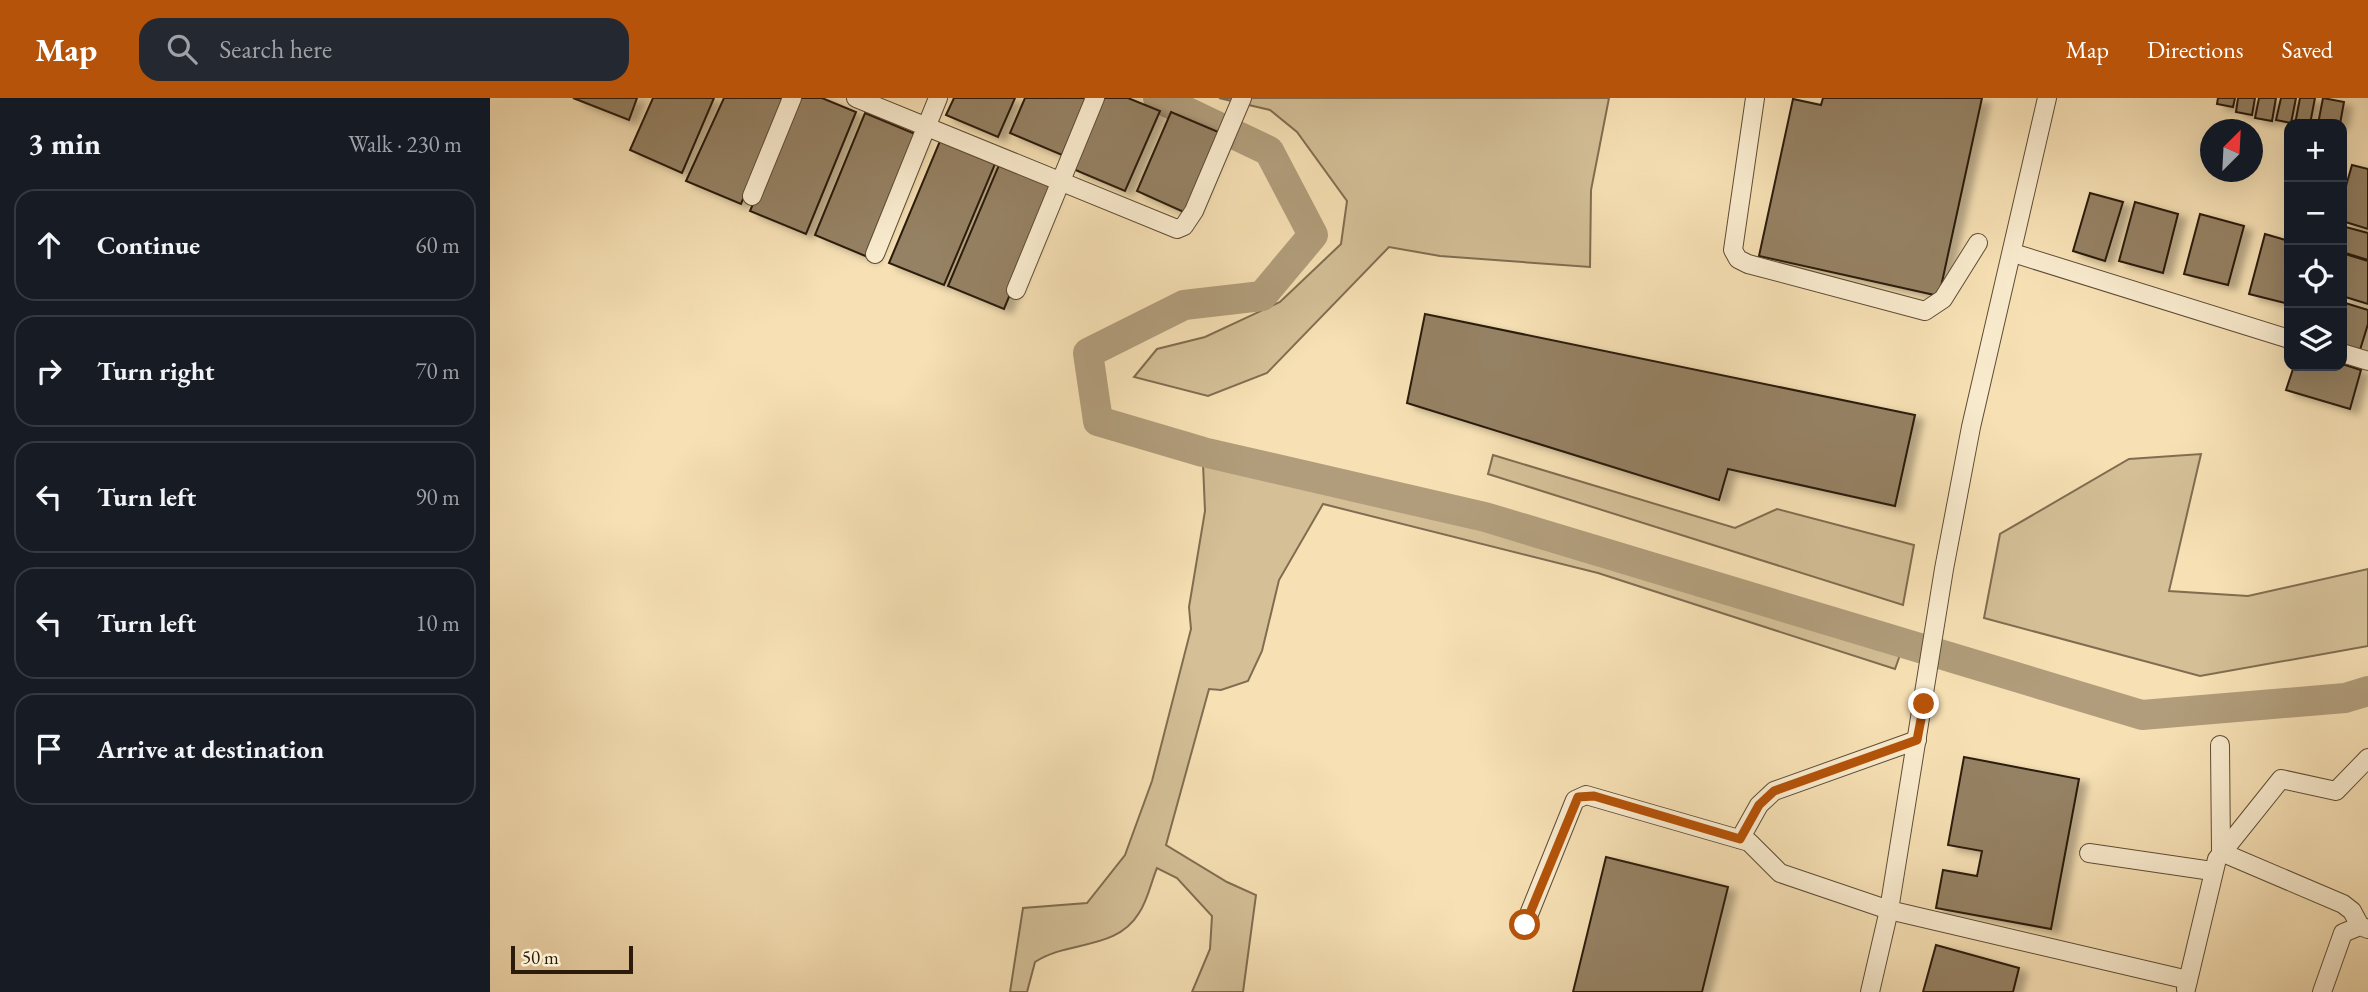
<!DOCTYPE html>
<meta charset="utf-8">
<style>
:root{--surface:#171b24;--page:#242831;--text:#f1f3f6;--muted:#9ea1a6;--line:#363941;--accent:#b45309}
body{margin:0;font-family:"EB Garamond",serif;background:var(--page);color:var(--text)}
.controls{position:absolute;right:21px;top:21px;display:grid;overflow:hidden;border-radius:14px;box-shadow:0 7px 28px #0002}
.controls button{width:63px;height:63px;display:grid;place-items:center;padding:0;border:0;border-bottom:2px solid var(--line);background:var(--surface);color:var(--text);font:35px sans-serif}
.compass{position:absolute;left:1710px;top:21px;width:63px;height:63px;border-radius:50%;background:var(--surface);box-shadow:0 7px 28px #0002;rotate:24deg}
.scale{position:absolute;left:21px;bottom:18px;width:122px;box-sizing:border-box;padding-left:7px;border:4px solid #2c1b0b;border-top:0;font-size:19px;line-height:24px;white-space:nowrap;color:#2c1b0b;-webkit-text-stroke:5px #f9ebce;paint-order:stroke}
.stop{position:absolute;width:21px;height:21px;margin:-16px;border:5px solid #b45309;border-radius:50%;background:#fff}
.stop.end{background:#b45309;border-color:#fff;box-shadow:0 2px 7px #0008}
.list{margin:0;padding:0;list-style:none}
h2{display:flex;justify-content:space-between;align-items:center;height:91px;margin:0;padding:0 28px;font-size:30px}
h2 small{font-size:23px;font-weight:400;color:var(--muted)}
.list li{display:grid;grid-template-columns:46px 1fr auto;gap:21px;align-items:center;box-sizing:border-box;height:112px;margin:0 14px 14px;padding:0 14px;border:2px solid var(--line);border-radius:21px}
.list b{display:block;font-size:26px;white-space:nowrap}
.list em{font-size:23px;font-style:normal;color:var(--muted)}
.icon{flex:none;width:38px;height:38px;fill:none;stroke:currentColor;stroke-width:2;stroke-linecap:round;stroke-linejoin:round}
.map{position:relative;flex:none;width:1878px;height:894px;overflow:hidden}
header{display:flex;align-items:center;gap:42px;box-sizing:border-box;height:98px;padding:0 35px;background:var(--accent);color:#fff}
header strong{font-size:33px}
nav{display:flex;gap:38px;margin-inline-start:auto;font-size:24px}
.search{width:490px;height:63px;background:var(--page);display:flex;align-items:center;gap:18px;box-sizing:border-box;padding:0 24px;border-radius:21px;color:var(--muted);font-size:26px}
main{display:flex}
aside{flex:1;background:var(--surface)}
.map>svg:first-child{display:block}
.green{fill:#d4bf97;stroke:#806d51;stroke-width:2}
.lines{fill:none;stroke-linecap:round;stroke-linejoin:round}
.river{stroke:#b19d7b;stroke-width:30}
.building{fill:#958163;stroke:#2c1b0b;stroke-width:2;filter:url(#shadow)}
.minor-casing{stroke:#5e4c35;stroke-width:20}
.minor{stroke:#f9ebce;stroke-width:18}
.route{stroke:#b45309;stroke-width:9}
</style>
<header>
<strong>Map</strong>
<div class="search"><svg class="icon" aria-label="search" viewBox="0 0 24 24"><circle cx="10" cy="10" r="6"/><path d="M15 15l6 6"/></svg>Search here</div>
<nav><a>Map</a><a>Directions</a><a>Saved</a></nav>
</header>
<main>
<aside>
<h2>3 min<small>Walk · 230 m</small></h2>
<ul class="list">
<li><svg class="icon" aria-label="ahead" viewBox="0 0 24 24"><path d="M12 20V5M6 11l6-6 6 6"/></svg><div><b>Continue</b></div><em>60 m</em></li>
<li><svg class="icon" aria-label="right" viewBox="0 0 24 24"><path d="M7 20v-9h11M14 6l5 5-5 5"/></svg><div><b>Turn right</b></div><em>70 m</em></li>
<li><svg class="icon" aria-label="left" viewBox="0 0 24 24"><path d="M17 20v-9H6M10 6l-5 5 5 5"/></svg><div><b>Turn left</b></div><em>90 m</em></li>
<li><svg class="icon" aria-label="left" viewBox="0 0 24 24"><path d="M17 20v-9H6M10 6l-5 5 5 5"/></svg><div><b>Turn left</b></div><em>10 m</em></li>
<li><svg class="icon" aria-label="arrive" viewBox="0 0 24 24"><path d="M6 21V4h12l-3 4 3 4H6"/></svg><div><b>Arrive at destination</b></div></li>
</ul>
</aside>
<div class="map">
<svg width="1878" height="894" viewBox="0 0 1878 894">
<defs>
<filter id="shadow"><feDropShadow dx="8" dy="4.5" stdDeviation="3.5" flood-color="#0004"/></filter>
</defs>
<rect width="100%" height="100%" fill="#f6e0b4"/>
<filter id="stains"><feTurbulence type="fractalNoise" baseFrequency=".00286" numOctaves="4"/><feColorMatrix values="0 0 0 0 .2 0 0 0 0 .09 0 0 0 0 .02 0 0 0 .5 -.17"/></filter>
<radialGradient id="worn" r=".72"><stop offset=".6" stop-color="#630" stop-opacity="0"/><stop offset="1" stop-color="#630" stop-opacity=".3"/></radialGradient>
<!-- green -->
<g class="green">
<path d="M729,0H1119L1101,92L1100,169L950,158L899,149L777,275L718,298L644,279L667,251L715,239L790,204L851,146L857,103L807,34L780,12Z"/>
<path d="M1711,356L1679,493L1758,498L1878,471V548L1710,578L1494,520L1510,436L1639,361Z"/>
<path d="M1003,357L1245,430L1287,411L1424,447L1413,507L998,376Z"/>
<path d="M713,366L810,385L1048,440L1410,557L1405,571L1108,475L833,406L789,482L772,553L758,583L731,592L719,591L676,747L737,784L766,797L753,894H702L720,851L722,818L687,780L667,770C661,784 658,802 649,815C626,853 578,842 545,864L537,894H520L533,810L597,805L635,757L662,683L701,531L699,509L715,413Z"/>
</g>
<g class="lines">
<!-- river -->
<path class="river" d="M668,0L779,53L823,137L772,198L694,207L598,255L608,323L713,354L995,419L1652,617L1855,600L1878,593"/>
</g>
<!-- building -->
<g class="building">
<path d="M83,0H147L139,22Z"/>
<path d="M163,0H224L192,75L140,52Z"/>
<path d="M234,0H293L251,106L196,83Z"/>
<path d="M307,0H332L366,14L316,136L260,113Z"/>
<path d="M464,0H525L508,39L456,17Z"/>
<path d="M535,0H597L572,57L520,35Z"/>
<path d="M614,0H638L670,13L635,93L583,71Z"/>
<path d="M1333,0H1492L1449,198L1269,158L1303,1L1331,7Z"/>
<path d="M1728,0H1745L1743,9L1727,6Z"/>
<path d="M1748,0H1765L1762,17L1746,14Z"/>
<path d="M1769,0H1786L1782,23L1765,20Z"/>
<path d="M1791,0H1806L1801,25L1786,22Z"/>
<path d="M1810,0H1825L1820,26H1805Z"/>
<path d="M1833,0L1854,4L1850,26H1828Z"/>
<path d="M681,14L733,36L698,116L647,93Z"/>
<path d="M375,15L430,38L380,160L325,137Z"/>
<path d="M450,43L505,66L454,187L399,165Z"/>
<path d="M509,67L564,90L514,211L458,188Z"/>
<path d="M1862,67L1878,71V131L1852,123V102Z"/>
<path d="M1600,95L1633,104L1615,163L1583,153Z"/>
<path d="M1645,104L1688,116L1673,175L1629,163Z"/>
<path d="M1710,116L1754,128L1738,187L1694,176Z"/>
<path d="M1852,128L1878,135V162L1852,154Z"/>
<path d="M1775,136L1799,143V206L1759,196Z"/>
<path d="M1852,155L1878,163V206L1852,198Z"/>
<path d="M1852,204L1878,212V226L1870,252L1852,247Z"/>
<path d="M935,216L1425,317L1405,408L1238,371L1229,402L917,305Z"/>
<path d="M1852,266L1871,272L1860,311L1796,292L1804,268Z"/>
<path d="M1474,659L1589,681L1561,831L1446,810L1453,772L1487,778L1492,753L1458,747Z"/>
<path d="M1116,759L1238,789L1212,894H1083Z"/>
<path d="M1446,847L1529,870L1523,894H1433Z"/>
</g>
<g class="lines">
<defs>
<g id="minor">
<path d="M366,0L687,131L694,128L704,113L752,0"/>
<path d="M1265,0L1243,152L1248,161L1258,166L1435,213L1453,201L1488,145"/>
<path d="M262,98L302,0"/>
<path d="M1523,155L1799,241"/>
<path d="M385,156L448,0"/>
<path d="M526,192L605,0"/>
<path d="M1852,255L1878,263"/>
<path d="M1730,647L1731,754L1853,806L1862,813L1870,828"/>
<path d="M1250,741L1269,707L1284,693L1427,642"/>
<path d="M1599,755L1722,773"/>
<path d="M1035,826L1085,702L1096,697L1259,744L1290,775L1399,812L1698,882"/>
<path d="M1696,891L1727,761L1791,681L1846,693L1878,660"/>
<path d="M1380,894L1399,812L1454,471L1481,329L1557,0"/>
<path d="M1832,894L1853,835L1870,828L1878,831"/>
</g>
</defs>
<!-- minor casing -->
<use href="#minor" class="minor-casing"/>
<!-- minor -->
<use href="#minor" class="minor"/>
</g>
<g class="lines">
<!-- route -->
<path class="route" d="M1035,827L1088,699L1104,698L1250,741L1269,707L1284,693L1427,642L1434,606"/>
</g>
<rect width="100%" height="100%" filter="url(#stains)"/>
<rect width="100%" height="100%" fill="url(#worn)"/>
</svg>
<div class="controls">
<button>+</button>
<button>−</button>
<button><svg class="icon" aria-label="locate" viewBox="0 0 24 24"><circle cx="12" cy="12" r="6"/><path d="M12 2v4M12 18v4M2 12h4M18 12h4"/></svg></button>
<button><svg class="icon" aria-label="layers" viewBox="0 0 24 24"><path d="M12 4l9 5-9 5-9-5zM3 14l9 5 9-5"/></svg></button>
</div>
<svg class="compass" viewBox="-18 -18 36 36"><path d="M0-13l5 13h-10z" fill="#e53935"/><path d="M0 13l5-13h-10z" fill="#9ea1a6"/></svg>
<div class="scale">50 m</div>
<div class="stop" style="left:1035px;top:827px"></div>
<div class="stop end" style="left:1434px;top:606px"></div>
</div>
</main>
